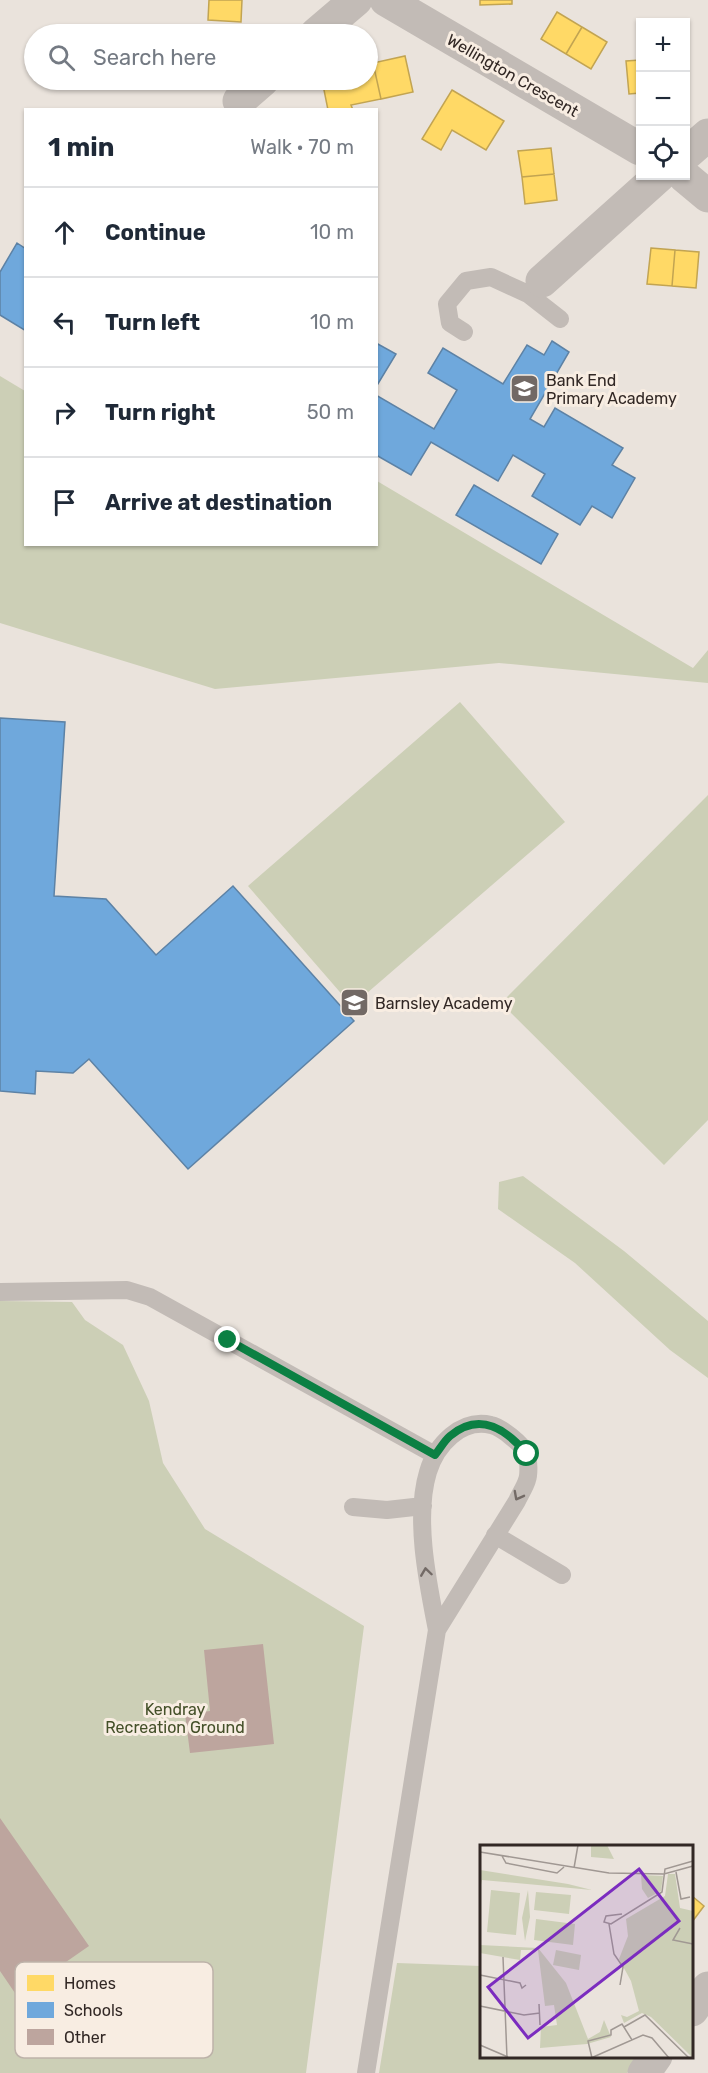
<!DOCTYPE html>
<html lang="en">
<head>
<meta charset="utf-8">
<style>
	body { margin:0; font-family:Rubik,sans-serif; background:#f6f6f7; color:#1f2937 }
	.controls { position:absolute; right:18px; top:18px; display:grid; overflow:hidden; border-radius:0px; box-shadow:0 2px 4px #0004 }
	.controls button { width:54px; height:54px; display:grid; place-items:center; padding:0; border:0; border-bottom:2px solid #e0e1e3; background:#fff; color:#1f2937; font:30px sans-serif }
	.stop { position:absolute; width:18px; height:18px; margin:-14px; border:4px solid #0b8043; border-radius:50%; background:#fff }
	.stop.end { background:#0b8043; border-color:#fff; box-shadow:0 2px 6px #0008 }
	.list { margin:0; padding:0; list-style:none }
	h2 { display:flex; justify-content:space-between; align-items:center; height:78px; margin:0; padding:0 24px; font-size:26px }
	h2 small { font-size:20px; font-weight:400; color:#747a83 }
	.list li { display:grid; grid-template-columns:39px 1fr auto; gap:18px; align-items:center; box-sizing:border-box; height:90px; padding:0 24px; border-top:2px solid #e0e1e3 }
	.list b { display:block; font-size:22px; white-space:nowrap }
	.list em { font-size:20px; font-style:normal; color:#747a83 }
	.icon { flex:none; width:33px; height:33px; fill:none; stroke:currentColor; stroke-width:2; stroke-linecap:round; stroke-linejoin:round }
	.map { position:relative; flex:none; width:708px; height:2073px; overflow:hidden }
	.search { position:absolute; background:#fff; box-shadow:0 2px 4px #0004; left:24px; top:24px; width:354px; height:66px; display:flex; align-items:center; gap:15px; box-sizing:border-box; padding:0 21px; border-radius:33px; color:#747a83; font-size:22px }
	.panel { position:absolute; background:#fff; box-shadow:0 2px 4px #0004; left:24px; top:108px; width:354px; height:438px; border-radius:0px }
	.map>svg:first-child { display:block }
	.green { fill:#cccfb6 }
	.homes { fill:#ffd966; stroke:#c2a452; stroke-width:1.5 }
	.schools { fill:#6fa8dc; stroke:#5d82a5; stroke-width:1.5 }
	.building { fill:#bda59e }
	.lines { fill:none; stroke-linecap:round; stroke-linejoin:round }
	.lane { stroke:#c2bbb6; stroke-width:18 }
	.street { stroke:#c2bbb6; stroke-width:33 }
	.oneway { stroke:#736a66 }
	.route { stroke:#0b8043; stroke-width:8 }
	.labels { text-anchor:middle; stroke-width:6; stroke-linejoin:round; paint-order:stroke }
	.street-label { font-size:16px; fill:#322825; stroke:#f8ede2 }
	.poi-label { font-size:16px; fill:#322825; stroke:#f8ede2; text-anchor:start }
	.park-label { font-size:16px; fill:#445029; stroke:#f8ede2 }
	.inset-road { fill:none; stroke:#a09893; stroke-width:1.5 }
	.view { fill:#7b2cbf; fill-opacity:0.15; stroke:#7b2cbf; stroke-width:3 }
	.inset-edge { fill:none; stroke:#322825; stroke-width:3 }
	.key { fill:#f8ede2; stroke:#bdb2a9; stroke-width:1.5 }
	.key-label { font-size:16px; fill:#322825 }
</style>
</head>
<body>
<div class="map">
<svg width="708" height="2073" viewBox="0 0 708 2073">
	<rect width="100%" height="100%" fill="#eae3dc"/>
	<path class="green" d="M0,376L25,391L26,544H376L377,481L693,668L708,650V683L499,663L215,689L0,623Z
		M460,702L565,822L352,1006L248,886Z
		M708,795V1120L664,1165L501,1003Z
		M523,1176L624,1251L708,1321V1378L670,1350L575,1263L498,1209L499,1182Z
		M0,1301L72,1302L85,1320L123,1345L149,1401L163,1463L205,1529L364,1626L306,2073H0Z
		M397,1963L481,1966L482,2056H635L638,2059L627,2073H379Z"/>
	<path class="homes" d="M209,0H242L241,22L208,20Z
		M480,0H512V4L480,5Z
		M557,12L582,27L566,54L541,39Z
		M582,27L607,42L591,69L566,54Z
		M405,56L413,92L381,99L373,63Z
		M640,60V93L629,94L626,61Z
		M373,63L381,99L351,105L353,110H328L322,80H368V64Z
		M452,90L504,121L486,150L452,130L441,150L422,139Z
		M551,148L554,174L522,177L518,151Z
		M554,174L557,200L525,204L522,177Z
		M651,248L675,250L672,286L647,284Z
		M675,250L699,252L696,288L672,286Z
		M692,1896L704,1906L692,1922Z"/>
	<path class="schools" d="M17,243L26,249V331L0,315V272Z
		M552,341L569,352L530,419L544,427L555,408L623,448L612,465L635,478L612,518L592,506L580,525L532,496L545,474L513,455L498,481L431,442L411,475L376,455V395L434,429L457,390L428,373L443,348L503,384L527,345L544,355Z
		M376,343L396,354L376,387Z
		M474,485L558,534L541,564L456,515Z
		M0,718L65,722L54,896L106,899L156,955L233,886L354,1021L188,1169L89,1059L73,1073L36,1071L35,1094L0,1091Z"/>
	<path class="building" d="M263,1644L274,1744L190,1753L185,1714L210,1711L204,1650Z
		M0,1818L89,1946L17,1996L0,1971Z"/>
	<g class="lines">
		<path class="lane" d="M528,294L560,319
			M464,332L450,323L447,304L466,281L491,277L528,294L542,281
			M0,1292L127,1290L150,1297L435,1455
			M353,1507L387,1510L423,1506
			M495,1535L562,1575
			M366,2073L437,1630C428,1584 414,1518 428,1472C436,1445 461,1418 491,1425C501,1427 522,1444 526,1453C529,1459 529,1475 527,1480C525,1487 520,1494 517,1501L437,1630"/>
		<path class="street" d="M386,0L640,149
			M316,34L356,0
			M239,101L263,80
			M686,154L708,135
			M684,176L708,196
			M542,281L659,176
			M692,2010L708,1988
			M644,2073L656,2056"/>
	</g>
	<defs><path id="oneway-chevron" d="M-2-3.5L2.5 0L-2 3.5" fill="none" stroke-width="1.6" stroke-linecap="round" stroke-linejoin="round" transform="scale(1.5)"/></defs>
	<g class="oneway">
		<use href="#oneway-chevron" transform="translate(518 1496) rotate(118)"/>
		<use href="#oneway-chevron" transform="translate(426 1572) rotate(-98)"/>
	</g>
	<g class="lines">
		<path class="route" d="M228,1340L435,1455C440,1449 444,1441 450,1436C480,1411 506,1429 527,1454"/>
	</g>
	<defs>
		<symbol id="school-square" viewBox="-11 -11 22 22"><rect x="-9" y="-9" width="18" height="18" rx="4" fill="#726965" stroke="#f8ede2"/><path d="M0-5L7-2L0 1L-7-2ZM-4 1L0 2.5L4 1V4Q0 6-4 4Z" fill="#fff"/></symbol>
	</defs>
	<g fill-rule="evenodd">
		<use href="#school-square" x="508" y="372" width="33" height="33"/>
		<use href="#school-square" x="338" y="986" width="33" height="33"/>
	</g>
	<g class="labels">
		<g class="street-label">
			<text transform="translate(513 75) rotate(30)" y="6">Wellington Crescent</text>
		</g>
		<g class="poi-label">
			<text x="546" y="386">Bank End<tspan x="546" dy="18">Primary Academy</tspan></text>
			<text x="375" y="1009">Barnsley Academy</text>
		</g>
		<g class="park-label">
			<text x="175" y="1715">Kendray<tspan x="175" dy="18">Recreation Ground</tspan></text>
		</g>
	</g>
	<g transform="translate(480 1845)">
		<rect width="213" height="213" fill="#eae3dc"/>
		<path d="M111,0H127L134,14L111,12ZM0,25L88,39L112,45L2,35L0,44ZM188,29H195L200,63L213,66V213L171,172L162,168L144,178L141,170L147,172L159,166L151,136L139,114L148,91L146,74L185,51ZM161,30L183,31L181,46L168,53L162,44ZM11,45L40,48L36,90L7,87ZM48,45L50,72L45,96L42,73ZM56,47L91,50L89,69L54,65ZM56,74L95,79L93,100L54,95ZM0,100L58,103L86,138L108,194L120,187L124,175L131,192L107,199L60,203L61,182L77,180L74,160L65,161L58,105H41L40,115L0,108ZM76,105L101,110L99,125L73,120Z" fill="#cccfb6"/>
		<path class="inset-road" d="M0,7L129,28L184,29L213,21M22,11L26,18L77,28L84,22M94,23L98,0M196,27L201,54L210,52M142,69L126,71L124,77L131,79L182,47L185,24L213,16M129,79L134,109L143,122L140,140M200,83L193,95L213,99M23,112L27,213M0,130L40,138L42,143L46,140M59,159L60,180M0,161L44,170L60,168M144,182L165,170L209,213M0,200L28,212M111,213L163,190L172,193L189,213M112,213L108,196L131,190V185L142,179L152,195"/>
		<path class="view" d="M159,24L199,76L48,193L8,142Z"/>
		<rect width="213" height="213" class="inset-edge"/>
	</g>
	<rect x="15" y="1962" width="198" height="96" rx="9" class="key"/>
	<rect x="27" y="1975" width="27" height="16" fill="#ffd966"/>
	<rect x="27" y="2002" width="27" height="16" fill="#6fa8dc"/>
	<rect x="27" y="2029" width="27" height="16" fill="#bda59e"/>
	<g class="key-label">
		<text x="64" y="1989">Homes</text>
		<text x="64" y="2016">Schools</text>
		<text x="64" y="2043">Other</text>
	</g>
</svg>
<div class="controls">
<button>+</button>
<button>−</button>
<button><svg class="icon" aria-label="locate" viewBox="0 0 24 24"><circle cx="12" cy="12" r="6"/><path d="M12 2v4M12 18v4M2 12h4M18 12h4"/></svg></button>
</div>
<div class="stop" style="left:527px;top:1454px"></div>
<div class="stop end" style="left:228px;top:1340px"></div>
<div class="search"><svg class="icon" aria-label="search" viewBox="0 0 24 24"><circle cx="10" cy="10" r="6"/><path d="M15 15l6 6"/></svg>Search here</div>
<section class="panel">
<h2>1 min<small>Walk · 70 m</small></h2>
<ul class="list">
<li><svg class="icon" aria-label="ahead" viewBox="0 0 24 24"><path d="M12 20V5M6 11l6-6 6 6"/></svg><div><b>Continue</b></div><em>10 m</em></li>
<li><svg class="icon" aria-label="left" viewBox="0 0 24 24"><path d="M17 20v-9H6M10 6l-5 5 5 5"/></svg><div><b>Turn left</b></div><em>10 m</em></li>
<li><svg class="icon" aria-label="right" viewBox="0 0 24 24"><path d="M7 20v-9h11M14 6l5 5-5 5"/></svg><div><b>Turn right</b></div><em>50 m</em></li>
<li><svg class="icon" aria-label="arrive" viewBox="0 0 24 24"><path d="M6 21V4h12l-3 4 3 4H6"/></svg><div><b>Arrive at destination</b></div></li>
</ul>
</section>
</div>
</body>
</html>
